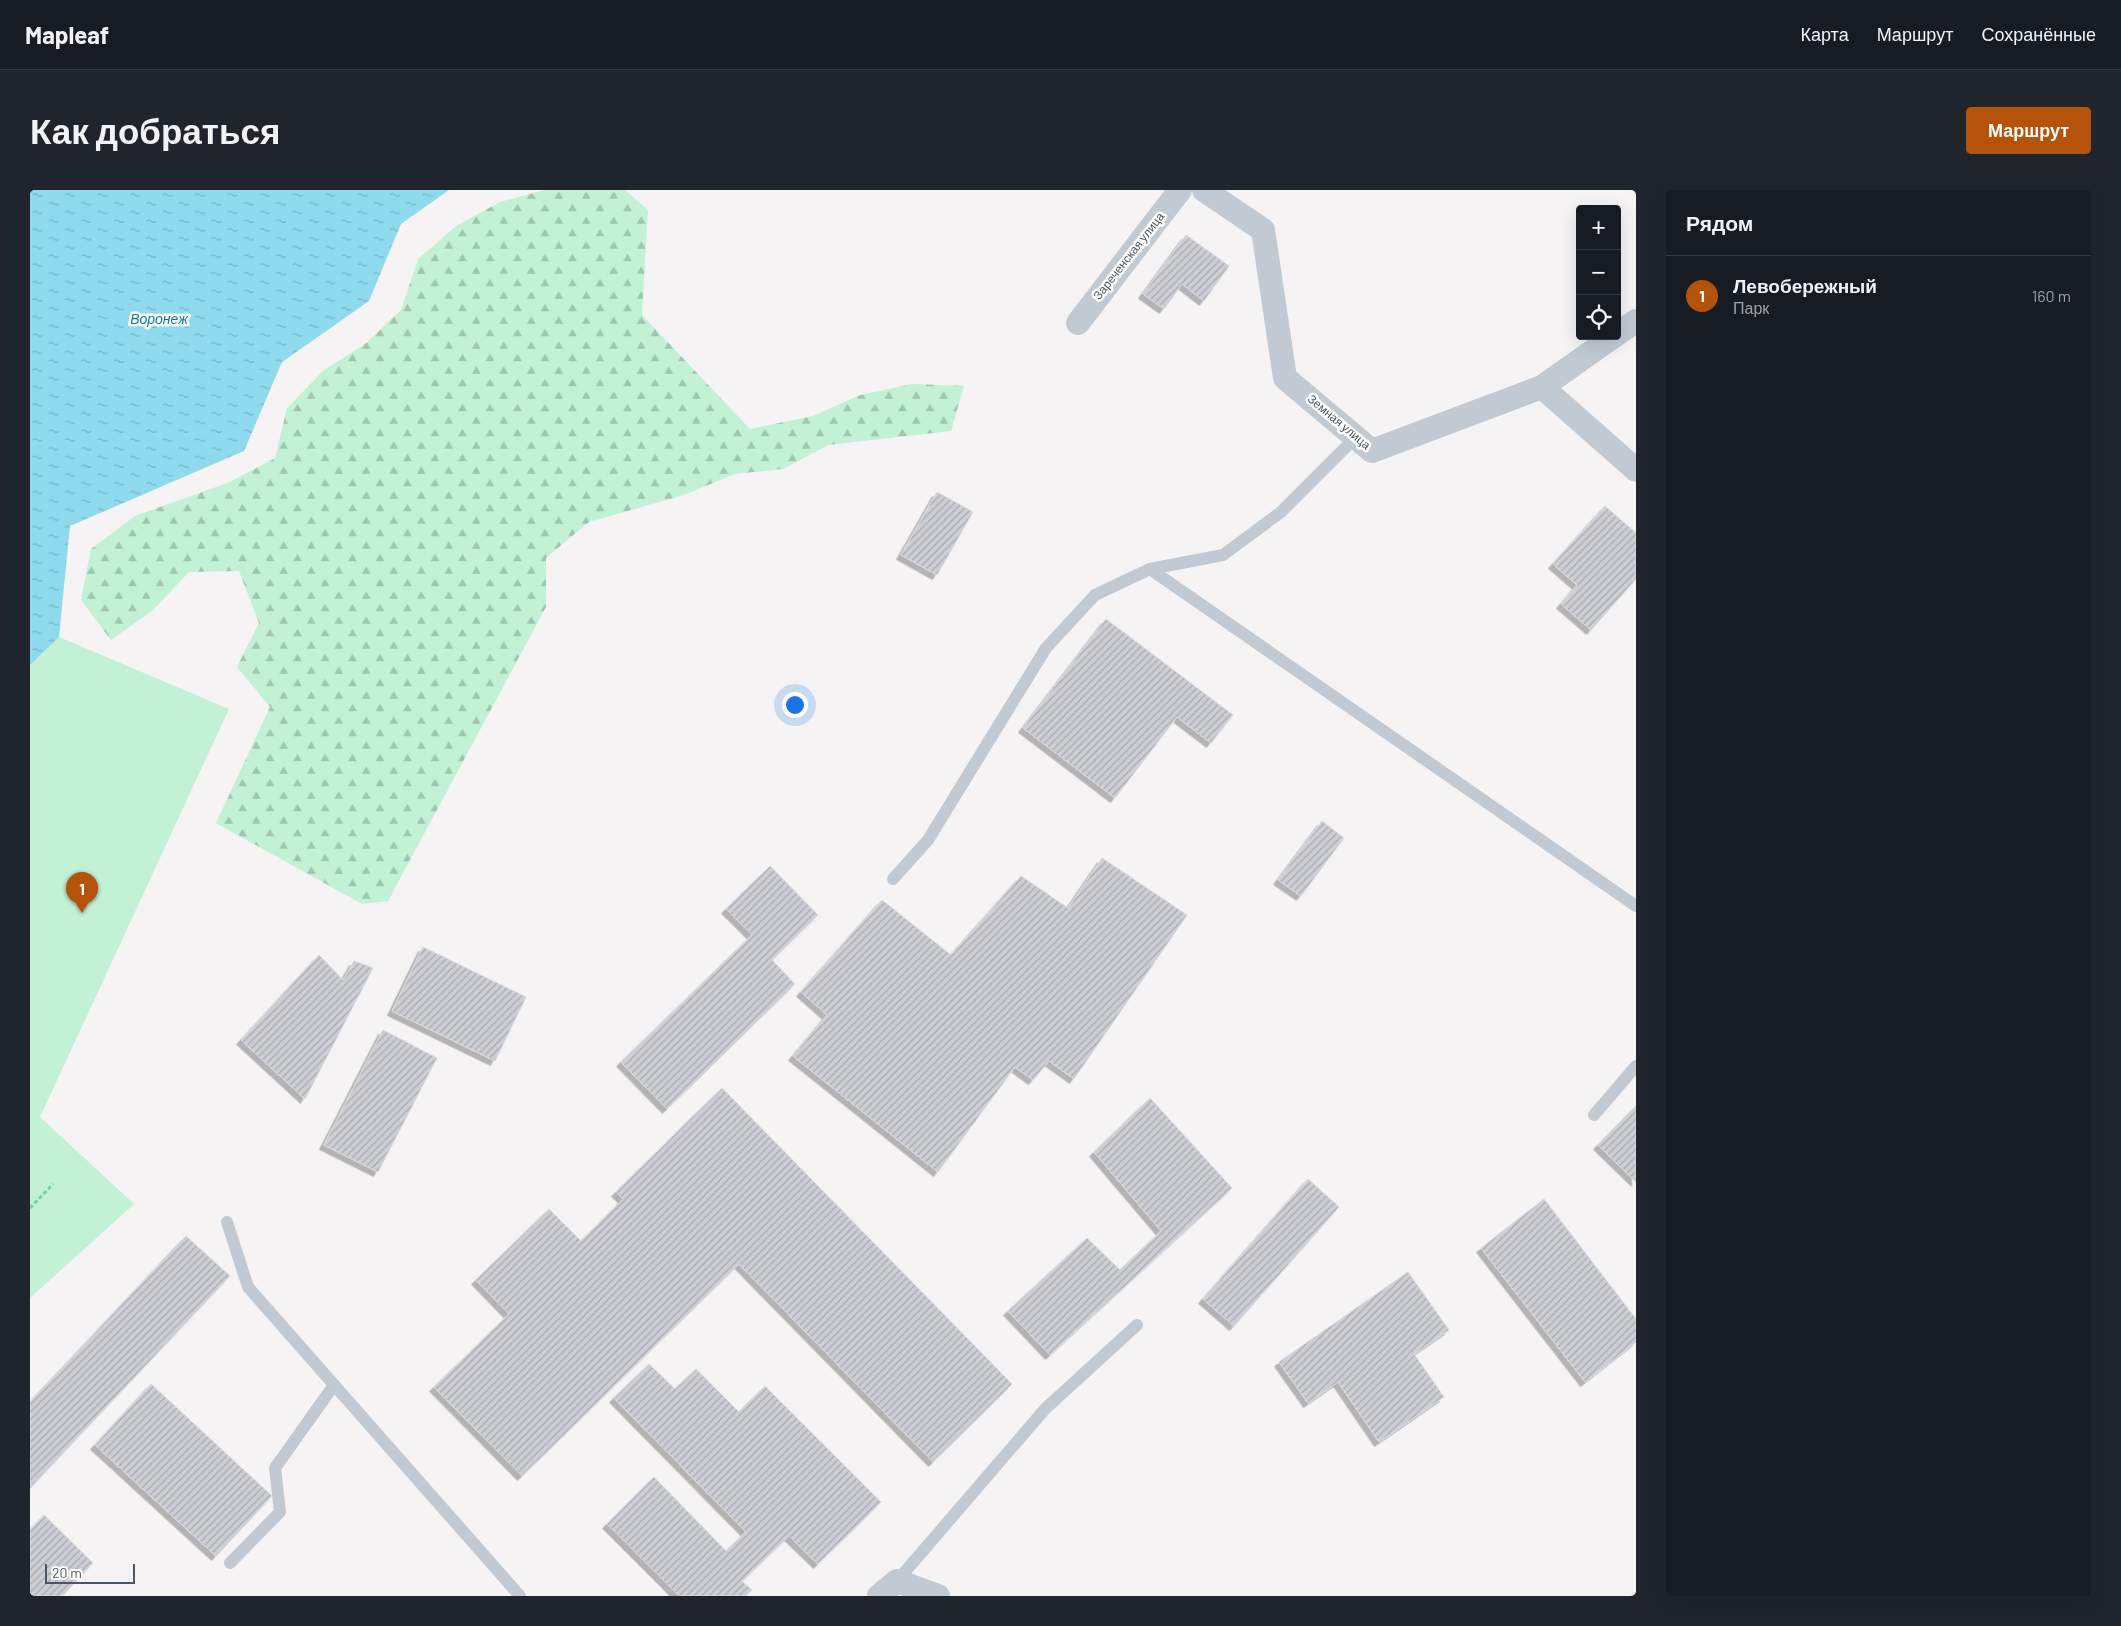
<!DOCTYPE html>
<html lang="ru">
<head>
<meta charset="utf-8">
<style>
	body { margin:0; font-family:Barlow,sans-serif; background:#20242c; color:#f1f3f6 }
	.controls { position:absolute; right:15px; top:15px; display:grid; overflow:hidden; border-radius:5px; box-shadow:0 5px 20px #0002 }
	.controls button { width:45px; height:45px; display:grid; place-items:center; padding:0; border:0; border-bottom:1px solid #363941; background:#171b24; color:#f1f3f6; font:25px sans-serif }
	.scale { position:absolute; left:15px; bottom:12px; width:90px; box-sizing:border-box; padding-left:5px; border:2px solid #4a5661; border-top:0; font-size:14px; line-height:18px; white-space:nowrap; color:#4a5661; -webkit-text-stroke:4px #fff; paint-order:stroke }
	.you { position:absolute; left:764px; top:514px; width:18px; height:18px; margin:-12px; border:4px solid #fff; border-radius:50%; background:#1a73e8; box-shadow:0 0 0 8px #1a73e833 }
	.badge { display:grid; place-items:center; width:32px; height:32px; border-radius:50%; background:#b45309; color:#fff; font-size:16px; font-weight:700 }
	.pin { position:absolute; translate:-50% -41px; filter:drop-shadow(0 1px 2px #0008) }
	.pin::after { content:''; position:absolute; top:26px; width:18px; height:15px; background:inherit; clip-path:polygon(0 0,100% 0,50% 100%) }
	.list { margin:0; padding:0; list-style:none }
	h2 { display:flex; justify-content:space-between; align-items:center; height:65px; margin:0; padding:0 20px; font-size:21px }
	h2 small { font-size:16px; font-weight:400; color:#9ea1a6 }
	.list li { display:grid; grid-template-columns:32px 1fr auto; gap:15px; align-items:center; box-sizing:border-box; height:80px; padding:0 20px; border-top:1px solid #363941 }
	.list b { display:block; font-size:19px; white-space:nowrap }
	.list p { margin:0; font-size:16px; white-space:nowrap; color:#9ea1a6 }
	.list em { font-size:16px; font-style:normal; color:#9ea1a6 }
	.icon { flex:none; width:28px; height:28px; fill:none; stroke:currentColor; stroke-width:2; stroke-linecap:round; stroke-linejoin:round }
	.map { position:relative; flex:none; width:1606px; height:1406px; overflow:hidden; border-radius:5px }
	header { display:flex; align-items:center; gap:30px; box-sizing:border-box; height:70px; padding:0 25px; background:#171b24; border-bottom:1px solid #363941 }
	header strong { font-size:24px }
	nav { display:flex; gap:28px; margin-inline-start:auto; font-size:18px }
	.intro { display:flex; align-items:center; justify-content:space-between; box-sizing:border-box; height:120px; padding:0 30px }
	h1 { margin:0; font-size:35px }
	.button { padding:12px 22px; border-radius:5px; background:#b45309; color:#fff; font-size:18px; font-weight:700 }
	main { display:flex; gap:30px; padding:0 30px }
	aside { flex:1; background:#171b24; border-radius:5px; box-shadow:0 5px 20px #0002 }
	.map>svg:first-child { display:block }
	.green { fill:#c3f1d5 }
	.forest { fill:url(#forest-firs) }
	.water { fill:url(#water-ripples) }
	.building { fill:url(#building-hatch); stroke:#d7d9de; filter:url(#shadow) }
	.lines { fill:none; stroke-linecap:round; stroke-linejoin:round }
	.path { stroke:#7ad0a6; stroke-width:3; stroke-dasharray:4 2.5; stroke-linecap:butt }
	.lane { stroke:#c1cad2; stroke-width:12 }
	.street { stroke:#c1cad2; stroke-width:24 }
	.labels { text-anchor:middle; stroke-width:5; stroke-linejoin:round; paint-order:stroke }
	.street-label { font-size:12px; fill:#4a5661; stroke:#fff }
	.water-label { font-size:14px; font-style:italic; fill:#0c7c9b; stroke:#fff }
</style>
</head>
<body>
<header>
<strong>Mapleaf</strong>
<nav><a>Карта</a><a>Маршрут</a><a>Сохранённые</a></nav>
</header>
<div class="intro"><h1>Как добраться</h1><a class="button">Маршрут</a></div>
<main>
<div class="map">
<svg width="1606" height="1406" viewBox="0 0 1606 1406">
	<defs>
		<pattern id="forest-firs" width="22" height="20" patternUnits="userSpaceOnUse" patternTransform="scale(1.25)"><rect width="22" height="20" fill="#c3f1d5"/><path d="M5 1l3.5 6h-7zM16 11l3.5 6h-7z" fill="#a0c6b0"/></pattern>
		<pattern id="water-ripples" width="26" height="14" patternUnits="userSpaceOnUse" patternTransform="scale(1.25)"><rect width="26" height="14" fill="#90daee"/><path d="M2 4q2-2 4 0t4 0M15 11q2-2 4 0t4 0" fill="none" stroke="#78b4c4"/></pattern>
		<pattern id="building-hatch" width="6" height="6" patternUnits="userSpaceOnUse" patternTransform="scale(1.25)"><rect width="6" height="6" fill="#cdcfd5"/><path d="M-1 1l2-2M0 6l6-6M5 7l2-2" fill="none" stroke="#a8abb0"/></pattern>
		<filter id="shadow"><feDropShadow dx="-4.5" dy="4.5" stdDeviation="0" flood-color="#0004"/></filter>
	</defs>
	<rect width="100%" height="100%" fill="#f5f3f3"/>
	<path class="green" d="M29,447L199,519L10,927L104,1014L0,1108V475Z"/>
	<path class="forest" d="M515,0H595L618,20L612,125L720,239L783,226L830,205L883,194L934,196L921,241L798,255L753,279L705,284L654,305L559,332L516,368V417L358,711L332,714L186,633L240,517L207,477L229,433L209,381L159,382L123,420L81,450L51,410L61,359L105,326L200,292L245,268L257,218L293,181L335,154L371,120L388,69L426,36L470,12Z"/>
	<path class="water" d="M0,0H419L371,34L339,111L252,172L214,261L40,336L29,447L0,475Z"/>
	<path class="building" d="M1156,45L1199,76L1174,111L1152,94L1134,119L1113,104Z
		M907,302L943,322L907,385L871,365Z
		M1575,316L1606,343V389L1561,440L1531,414L1547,395L1523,374Z
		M1076,429L1203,525L1181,553L1147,527L1085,608L993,538Z
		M1292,631L1314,648L1271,706L1248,690Z
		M1072,668L1157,725L1044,889L1019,871L1003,890L985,877L908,982L763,866L797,825L771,802L852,710L921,765L991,686L1038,718Z
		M740,676L788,725L742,770L765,794L637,919L591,872L722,745L696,719Z
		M393,757L496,807L465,871L362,821Z
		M289,765L313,790L324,771L343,778L275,909L211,850Z
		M353,840L407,868L348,982L294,955Z
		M692,898L982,1194L903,1272L709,1074L492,1286L404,1197L479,1124L446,1090L519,1019L551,1051L593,1009L586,1002Z
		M1120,908L1202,998L1020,1165L978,1121L1057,1048L1090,1080L1131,1041L1064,962Z
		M1606,916V992L1568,955Z
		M1278,989L1309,1017L1204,1136L1173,1109Z
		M1514,1009L1606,1129V1152L1555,1192L1451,1058Z
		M156,1046L200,1086L2,1296L0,1295V1212Z
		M1378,1082L1419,1140L1384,1164L1414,1207L1349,1252L1308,1192L1278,1213L1249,1172Z
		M619,1174L645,1199L666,1179L709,1222L735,1196L851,1312L788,1374L759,1346L712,1391L722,1400L715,1406H649L577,1334L624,1287L696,1361L716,1342L584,1208Z
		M121,1194L242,1306L186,1366L65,1255Z
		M14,1325L63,1373L32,1406H0V1340Z"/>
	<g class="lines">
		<path class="path" d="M0,1018L23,994"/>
		<path class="lane" d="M1326,247L1251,322L1193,365L1120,379L1606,716
			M863,689L898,650L1016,458L1065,405L1120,379
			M1564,925L1606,876
			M197,1032L218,1097L490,1406
			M200,1373L250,1322L245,1278L304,1195
			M867,1391L1015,1219L1107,1135"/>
		<path class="street" d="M1174,0L1233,40L1255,188L1342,261L1512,197L1606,280
			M1048,133L1150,0
			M1587,144L1606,131
			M1512,197L1584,146
			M849,1406L867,1391L908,1406"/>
	</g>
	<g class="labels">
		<g class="street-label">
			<text transform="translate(1099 66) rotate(-52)" y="4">Зареченская улица</text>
			<text transform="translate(1309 232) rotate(40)" y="4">Земная улица</text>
		</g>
		<g class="water-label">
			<text x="129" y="134">Воронеж</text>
		</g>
	</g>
</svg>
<div class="controls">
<button>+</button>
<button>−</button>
<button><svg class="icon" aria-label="locate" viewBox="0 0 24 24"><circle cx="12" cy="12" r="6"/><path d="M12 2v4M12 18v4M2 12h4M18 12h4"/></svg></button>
</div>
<div class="scale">20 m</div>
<div class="you"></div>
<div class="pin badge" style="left:52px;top:723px">1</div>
</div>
<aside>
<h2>Рядом<small></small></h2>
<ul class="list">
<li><span class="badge">1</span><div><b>Левобережный</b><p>Парк</p></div><em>160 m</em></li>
</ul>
</aside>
</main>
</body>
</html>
